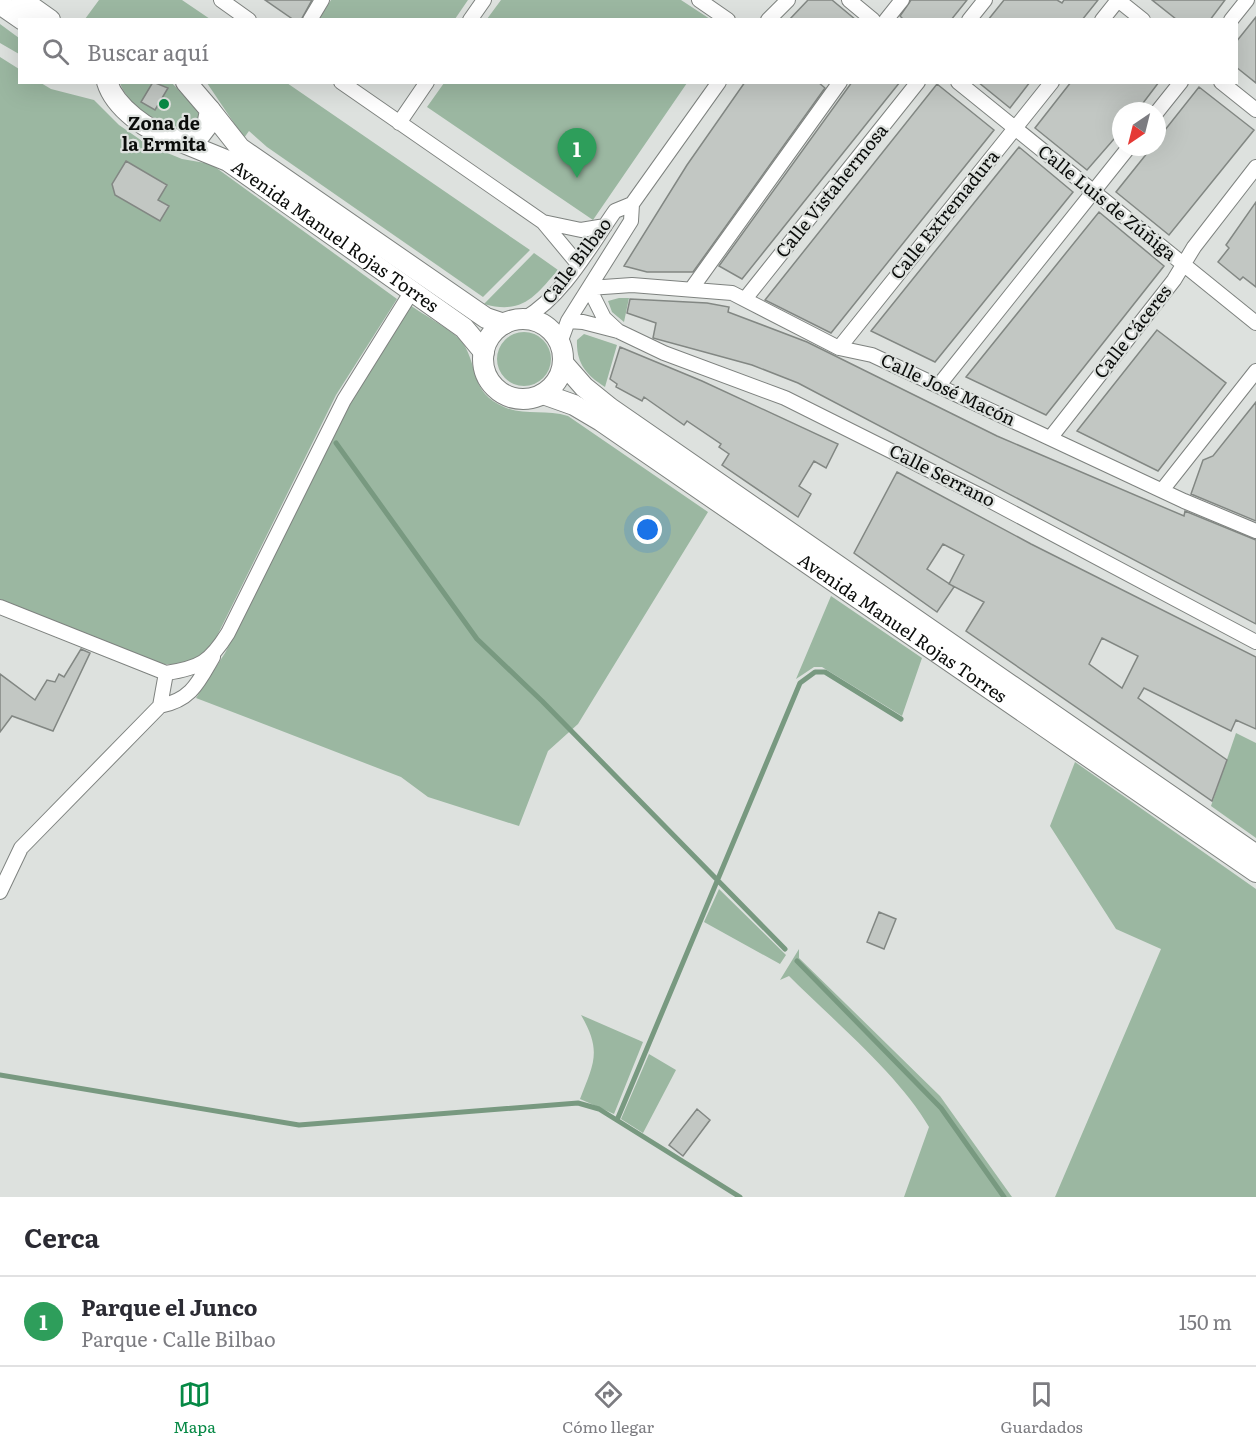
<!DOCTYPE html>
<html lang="es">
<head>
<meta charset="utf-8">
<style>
	body { margin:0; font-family:Literata,serif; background:#f2f2f3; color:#2b2b33 }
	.compass { position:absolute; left:1112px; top:102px; width:54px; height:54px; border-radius:50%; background:#fff; box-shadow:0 6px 24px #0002; rotate:215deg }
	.you { position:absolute; left:648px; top:530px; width:21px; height:21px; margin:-15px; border:4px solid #fff; border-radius:50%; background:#1a73e8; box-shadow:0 0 0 9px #1a73e833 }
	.badge { display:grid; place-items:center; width:39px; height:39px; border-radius:50%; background:#068945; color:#fff; font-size:20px; font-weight:700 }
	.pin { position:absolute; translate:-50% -50px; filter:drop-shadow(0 2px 3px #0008) }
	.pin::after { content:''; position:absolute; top:32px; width:21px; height:18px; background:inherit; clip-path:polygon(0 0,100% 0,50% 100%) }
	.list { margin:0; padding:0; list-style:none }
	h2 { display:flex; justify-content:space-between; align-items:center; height:78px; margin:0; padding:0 24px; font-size:26px }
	h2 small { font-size:20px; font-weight:400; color:#7c7c81 }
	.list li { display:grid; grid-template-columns:39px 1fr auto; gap:18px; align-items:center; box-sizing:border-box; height:90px; padding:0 24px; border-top:2px solid #e1e1e2 }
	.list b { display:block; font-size:22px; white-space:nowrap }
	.list p { margin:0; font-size:20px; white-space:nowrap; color:#7c7c81 }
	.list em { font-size:20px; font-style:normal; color:#7c7c81 }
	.icon { flex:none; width:33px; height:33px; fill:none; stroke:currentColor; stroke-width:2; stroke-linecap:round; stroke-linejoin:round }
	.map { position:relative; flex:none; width:1256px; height:1197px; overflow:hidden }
	.search { position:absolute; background:#fff; box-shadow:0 6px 24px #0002; left:18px; right:18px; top:18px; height:66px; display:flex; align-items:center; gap:15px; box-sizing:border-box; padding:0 21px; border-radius:0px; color:#7c7c81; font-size:22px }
	.sheet { height:168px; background:#fff }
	nav { display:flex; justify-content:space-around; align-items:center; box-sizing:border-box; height:84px; border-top:2px solid #e1e1e2; background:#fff; font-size:16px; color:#7c7c81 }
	nav a { display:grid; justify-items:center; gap:3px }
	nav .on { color:#068945 }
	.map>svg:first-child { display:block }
	.green { fill:#9bb7a1 }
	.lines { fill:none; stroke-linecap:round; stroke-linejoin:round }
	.stream { stroke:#789980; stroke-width:5 }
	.building { fill:#c2c7c3; stroke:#828783; stroke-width:1.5; fill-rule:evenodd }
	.minor-casing { stroke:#7e827f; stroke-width:16 }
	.secondary-casing { stroke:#7e827f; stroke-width:22 }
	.minor { stroke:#fff; stroke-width:14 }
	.secondary { stroke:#fff; stroke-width:20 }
	.poi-dot { fill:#068945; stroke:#dde1de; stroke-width:2 }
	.labels { text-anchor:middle; stroke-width:4.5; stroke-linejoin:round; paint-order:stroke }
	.poi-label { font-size:18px; font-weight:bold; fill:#0a0c0a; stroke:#dde1de }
	.street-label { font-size:18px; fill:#0a0c0a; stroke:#dde1de }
</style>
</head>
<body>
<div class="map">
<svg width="1256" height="1197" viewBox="0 0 1256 1197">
	<rect width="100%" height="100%" fill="#dde1de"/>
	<path class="green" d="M99,0H182L210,19H85Z
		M331,0H468L455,19H319Z
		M501,0H681L710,19H487Z
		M0,24L19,38V54L0,43Z
		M0,57L19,69L20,82L41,83L51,89L94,100L119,125L148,145L182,159L211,164L397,299L336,395L214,642C196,663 179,668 152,662L0,599Z
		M120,83H172L198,111V125C172,143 128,107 120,83Z
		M207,83H287L530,250L483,297L267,147L249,131L244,138Z
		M444,83V82L687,83L593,220L427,107Z
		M534,253L558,270C535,296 523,315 484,304Z
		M619,298H629L624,322L612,312L608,301Z
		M410,305C422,314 456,332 463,343C479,369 470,392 504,407C524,416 546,409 568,416L708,512L578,724L548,751L519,826L428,797L401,777L196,698L225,653L350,403Z
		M497 359a27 27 0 1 1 54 0a27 27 0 1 1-54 0Z
		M584,334L617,345L605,387C586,375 576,363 577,340Z
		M831,596L922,658L902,716L822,667H814L796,679Z
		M1236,733L1256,743V838L1211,806Z
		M1075,762L1256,889V1197H1055L1161,949L1116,929L1050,826Z
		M719,889L786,955L780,964L704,922Z
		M799,949V958L940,1096L1012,1197H904L929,1127C900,1076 832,1019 789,976L780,980Z
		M581,1015L643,1042L614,1114L580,1099C594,1063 602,1051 581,1015Z
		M649,1054L676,1070L643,1133L621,1119Z"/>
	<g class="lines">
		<path class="stream" d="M336,443L477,639L542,701L785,949
			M797,961L941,1108L1004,1197
			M0,1075L299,1125L578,1103L599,1109L740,1197
			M617,1120L800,683L815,672H825L901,719"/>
	</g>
	<path class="building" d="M265,0H312L301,20H294Z
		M808,0H832L856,20H789Z
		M911,0H967L951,20H904L900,16Z
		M1004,0H1057L1062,3L1064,0H1098L1082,20H988Z
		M1152,0H1225L1210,20L1176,19Z
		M1256,17V83L1236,67V42Z
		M153,82L168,88L155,110L141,102Z
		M745,82H818L825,88L693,272H647L624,266L687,165Z
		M852,82H900L742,279L719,266Z
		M978,82H1030L1010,108Z
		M1071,82H1159L1137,111H1121V131L1087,170L1035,128Z
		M937,84L994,130L831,333L765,300Z
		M1199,87L1254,130L1169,235L1116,192L1152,147H1157V140Z
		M1019,147L1073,192L935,362L871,331Z
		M126,161L167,185L158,200L169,206L160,221L115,195L112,184Z
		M1256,202V287L1243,277L1240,280L1218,262L1229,248L1226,245Z
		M1099,212L1164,266L1046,415L966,377Z
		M630,299L707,303L729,307L728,312L807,342L997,436L1184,516L1185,511L1256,540V624L798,383L752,365L653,338L656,323L627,313Z
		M1157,330L1226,383L1158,471L1077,431Z
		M620,347L702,381L838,444L826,468L814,461L799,486L811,494L798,517L722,465L729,454L719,447L721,444L687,421L684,425L644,397L642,401L616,387L617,384L610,379Z
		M1256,402V521L1191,494L1203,460L1213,456Z
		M897,472L1031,544L1256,657V729L1236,720L1231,731L1144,688L1138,698L1227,760L1212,801L966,631L984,602L949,584L964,555L943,544L927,569L954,587L937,612L854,553ZM1102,638L1138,656L1122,688L1089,664Z
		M81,649L90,653L53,731L12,716L0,732V674L35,700L47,680L55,682L59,674L64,677Z
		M879,912L896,919L884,949L867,942Z
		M697,1109L710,1120L683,1156L669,1145Z"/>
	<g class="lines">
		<defs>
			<path id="minor" d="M221,0L249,20
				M699,0L728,20
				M849,0L873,20
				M1118,0L1143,20
				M310,20L322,0
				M470,20L484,0
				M768,20L788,0
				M886,20L902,0
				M969,20L985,0
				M1102,20L1118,0
				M1231,20L1247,0
				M341,82L543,222L578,264
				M958,82L1256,323
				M1221,82L1256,110
				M1157,112L1181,82
				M399,123L427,82
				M543,222L581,230L605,226
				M692,288L840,82
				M745,299L918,82
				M524,319C564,295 589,248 615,211L632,204
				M568,321L583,322L618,331L664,353L785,398L987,499L1256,642
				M618,331L604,318L589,288L632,285L732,293L839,348L872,355L1184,501L1256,531
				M560,343L568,321L631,221L632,204L719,82
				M839,348L1052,82
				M939,385L1129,147
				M1051,437L1174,280L1194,247L1256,167
				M1163,489L1256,371
				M0,607L166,673C200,668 210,662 228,633L344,400L412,291
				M160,706C191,700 198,683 213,657
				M0,892L21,848L160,706L166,673"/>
			<g id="secondary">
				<path d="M22,0L50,20"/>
				<path d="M0,4L23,20"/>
				<path d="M107,82C115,108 149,132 174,139C180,141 190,139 197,139L207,126L210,110L186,82"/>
				<path d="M210,110L240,148L486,318L504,324"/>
				<path id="s1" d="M174,139L228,161L464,328L484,352"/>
				<circle cx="523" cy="359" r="40"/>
				<path d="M563,363L584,387L610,408L1256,855"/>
				<path id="s2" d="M543,394L574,405L601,421L1256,872"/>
			</g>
		</defs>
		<use href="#minor" class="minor-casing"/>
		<use href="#secondary" class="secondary-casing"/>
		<use href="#minor" class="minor"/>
		<use href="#secondary" class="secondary"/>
	</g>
	<circle class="poi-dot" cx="164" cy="104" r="6"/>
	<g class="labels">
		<g class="poi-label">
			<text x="164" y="130">Zona de<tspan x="164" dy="21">la Ermita</tspan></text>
		</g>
		<g class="street-label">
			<text transform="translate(832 191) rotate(-51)" y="6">Calle Vistahermosa</text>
			<text transform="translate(1107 203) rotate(39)" y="6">Calle Luis de Zúñiga</text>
			<text transform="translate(945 215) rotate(-51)" y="6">Calle Extremadura</text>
			<text dy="6" stroke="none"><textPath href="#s1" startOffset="189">Avenida Manuel Rojas Torres</textPath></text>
			<text transform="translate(577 261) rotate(-53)" y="6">Calle Bilbao</text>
			<text transform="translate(1133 332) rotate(-52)" y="6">Calle Cáceres</text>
			<text transform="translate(948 390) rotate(25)" y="6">Calle José Macón</text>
			<text transform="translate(942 476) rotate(27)" y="6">Calle Serrano</text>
			<text dy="6" stroke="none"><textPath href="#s2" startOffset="430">Avenida Manuel Rojas Torres</textPath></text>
		</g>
	</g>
</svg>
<svg class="compass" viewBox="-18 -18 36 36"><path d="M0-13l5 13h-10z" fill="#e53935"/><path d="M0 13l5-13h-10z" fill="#7c7c81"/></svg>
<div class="you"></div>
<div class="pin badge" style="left:577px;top:178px;background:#2e9e5b">1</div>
<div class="search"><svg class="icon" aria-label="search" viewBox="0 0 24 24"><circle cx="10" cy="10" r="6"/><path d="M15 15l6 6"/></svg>Buscar aquí</div>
</div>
<section class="sheet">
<h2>Cerca<small></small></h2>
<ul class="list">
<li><span class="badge" style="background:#2e9e5b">1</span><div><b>Parque el Junco</b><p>Parque · Calle Bilbao</p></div><em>150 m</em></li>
</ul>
</section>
<nav>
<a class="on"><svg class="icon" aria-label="map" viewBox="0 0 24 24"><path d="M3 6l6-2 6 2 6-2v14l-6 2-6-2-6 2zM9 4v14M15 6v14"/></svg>Mapa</a>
<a><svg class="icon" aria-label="directions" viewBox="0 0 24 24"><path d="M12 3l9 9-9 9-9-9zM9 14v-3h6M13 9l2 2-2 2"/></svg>Cómo llegar</a>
<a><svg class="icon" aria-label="saved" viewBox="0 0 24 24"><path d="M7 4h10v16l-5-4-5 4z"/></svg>Guardados</a>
</nav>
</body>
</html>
